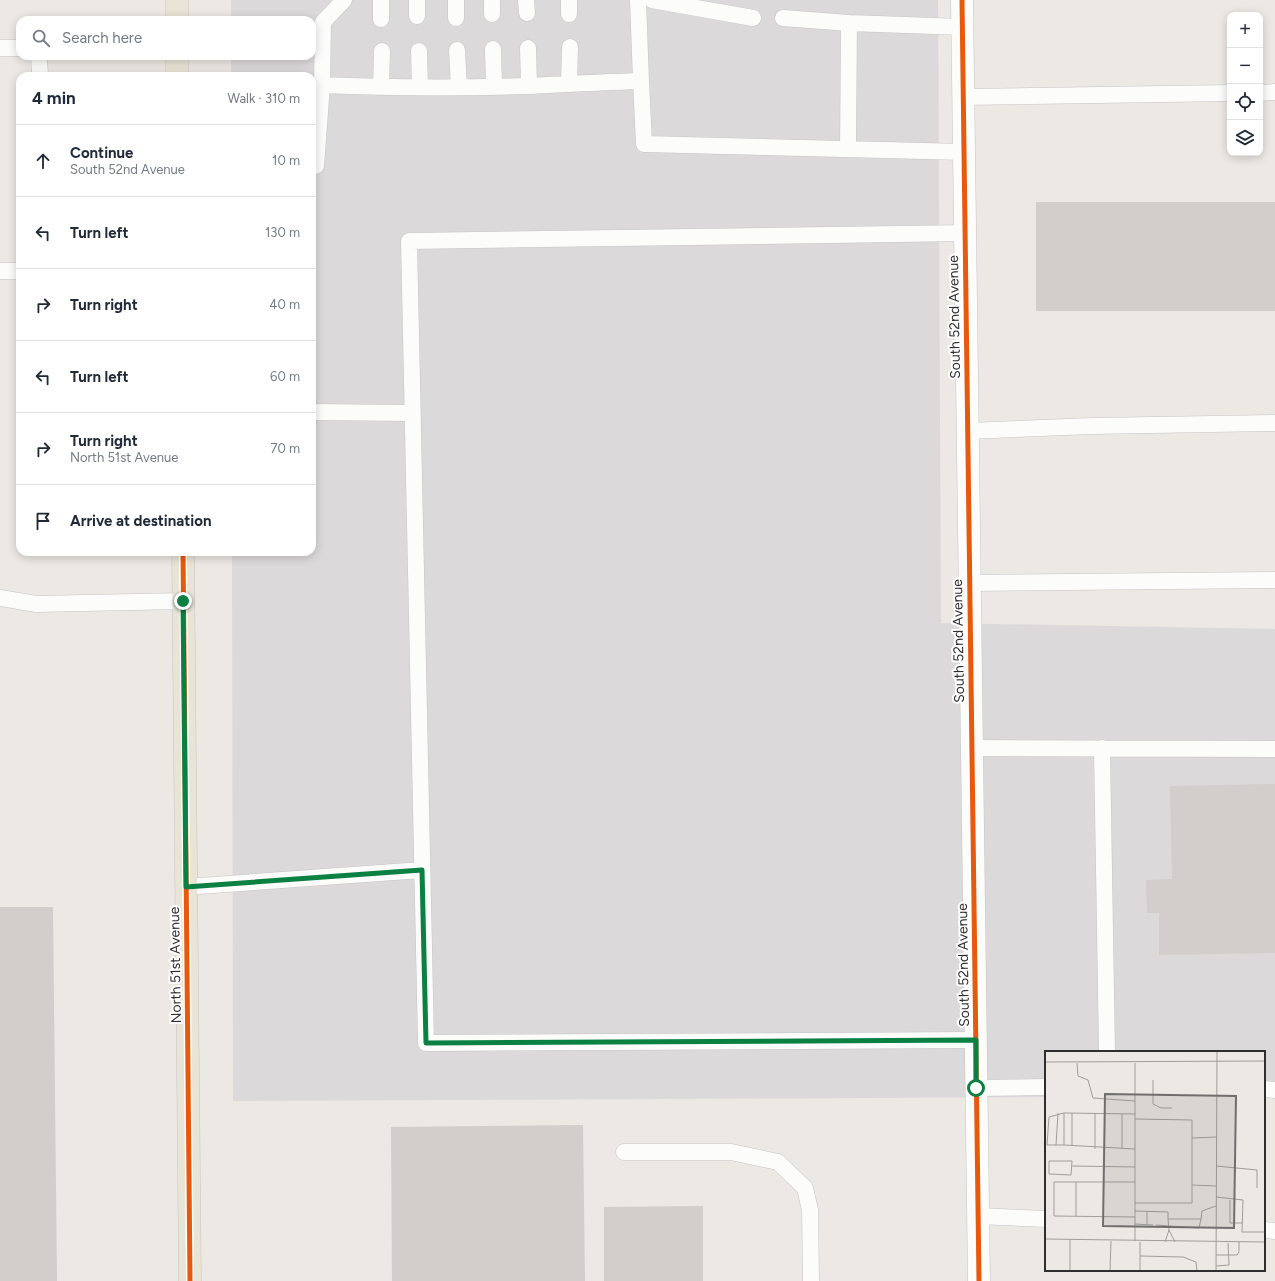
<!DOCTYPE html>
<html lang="en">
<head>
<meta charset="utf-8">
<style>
	body { margin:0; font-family:Figtree,sans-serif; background:#f2f2f3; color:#1f2937 }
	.controls { position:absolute; right:12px; top:12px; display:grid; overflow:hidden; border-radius:8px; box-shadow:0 2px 10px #0003 }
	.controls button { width:36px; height:36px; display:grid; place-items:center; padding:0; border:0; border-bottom:1px solid #e0e1e3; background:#fff; color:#1f2937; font:20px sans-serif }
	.stop { position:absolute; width:12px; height:12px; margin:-9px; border:3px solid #0b8043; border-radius:50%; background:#fff }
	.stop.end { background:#0b8043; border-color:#fff; box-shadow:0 1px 4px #0008 }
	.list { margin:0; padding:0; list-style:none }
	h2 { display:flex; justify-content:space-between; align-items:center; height:52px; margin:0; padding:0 16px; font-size:17px }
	h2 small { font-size:13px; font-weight:400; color:#747a83 }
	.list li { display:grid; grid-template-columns:26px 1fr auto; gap:12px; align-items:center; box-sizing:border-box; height:72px; padding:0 16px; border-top:1px solid #e0e1e3 }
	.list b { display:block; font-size:15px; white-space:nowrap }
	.list p { margin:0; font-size:13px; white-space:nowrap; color:#747a83 }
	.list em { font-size:13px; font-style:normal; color:#747a83 }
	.icon { flex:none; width:22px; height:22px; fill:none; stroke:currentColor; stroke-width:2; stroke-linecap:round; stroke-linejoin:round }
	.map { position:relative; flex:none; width:1275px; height:1281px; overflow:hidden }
	.search { position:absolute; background:#fff; box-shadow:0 2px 10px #0003; left:16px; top:16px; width:300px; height:44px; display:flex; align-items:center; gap:10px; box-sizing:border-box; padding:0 14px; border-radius:12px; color:#747a83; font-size:15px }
	.panel { position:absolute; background:#fff; box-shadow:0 2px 10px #0003; left:16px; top:72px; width:300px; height:484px; border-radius:12px }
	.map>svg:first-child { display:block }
	.industrial { fill:#dcd9db }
	.building { fill:#d1cecb }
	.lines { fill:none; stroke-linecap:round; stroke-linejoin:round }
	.service-casing { stroke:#c5c4c5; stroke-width:17 }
	.minor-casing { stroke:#c5c4c5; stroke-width:23 }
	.primary-casing { stroke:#c6c5c4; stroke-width:23 }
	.service { stroke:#fcfcfb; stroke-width:16 }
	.minor { stroke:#fcfcfb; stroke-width:22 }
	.primary { stroke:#e8e4d6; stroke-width:22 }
	.cycleway-casing { stroke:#fff; stroke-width:8 }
	.cycleway { stroke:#e8590c; stroke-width:5 }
	.route { stroke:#0b8043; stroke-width:5 }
	.labels { text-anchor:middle; stroke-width:4; stroke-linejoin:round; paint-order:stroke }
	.street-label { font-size:14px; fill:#2e2e2e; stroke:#fff }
	.inset-road { fill:none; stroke:#a09e9b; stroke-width:1 }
	.view { fill:#706f6e; fill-opacity:0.15; stroke:#706f6e; stroke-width:2 }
	.inset-edge { fill:none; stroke:#2e2e2e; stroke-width:2 }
</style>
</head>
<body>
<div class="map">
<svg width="1275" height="1281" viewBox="0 0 1275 1281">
	<rect width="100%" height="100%" fill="#ece8e4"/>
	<path class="industrial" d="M231,0H938L941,623L1275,629V1096H1264V1052H1046V1097L233,1101L232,552H312V76H231V56H312V20H231Z"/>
	<path class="building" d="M1036,202H1275V311H1036Z
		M1275,784V953L1159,955V913H1147L1146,880L1172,879L1170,786Z
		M0,907H53L57,1281H0Z
		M583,1125L585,1281H392L391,1127Z
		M703,1206V1281H604V1207Z"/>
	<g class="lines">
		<defs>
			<path id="service" d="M417,0V16
				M456,0V18
				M492,0V14
				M526,0L527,13
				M569,0V14
				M652,0L753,18
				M783,18L849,23L962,27
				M381,19V0
				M0,48H20
				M528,48L529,86
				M493,49L494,86
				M457,50L459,87
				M419,51L420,87
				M39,56L40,76
				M641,81L644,144L964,152
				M569,83L570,47
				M322,85L323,22L344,0
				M381,87L382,51
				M1260,93L1275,92
				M963,97L1230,93
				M848,149L849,23
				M312,166H316L322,85C391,88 460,88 529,86C567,84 604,82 641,81L638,0
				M965,233L409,241L426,1043L976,1040
				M0,271H20
				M312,412L413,413
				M968,431L1092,426L1275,423
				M969,583L1275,580
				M0,598L36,604L183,601
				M972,748L1275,749
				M1102,748L1107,1052
				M186,887L422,870
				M976,1088L1046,1087
				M1264,1089L1275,1090
				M624,1152H731L778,1162L805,1188L810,1210L811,1281
				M978,1216L1046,1219
				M1264,1230L1275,1231"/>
			<path id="minor" d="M962,0L979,1281"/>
			<path id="primary" d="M177,0V20
				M177,56V76
				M183,552L190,1281"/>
		</defs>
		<use href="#service" class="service-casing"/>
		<use href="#minor" class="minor-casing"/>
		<use href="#primary" class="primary-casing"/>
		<use href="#service" class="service"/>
		<use href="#minor" class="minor"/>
		<use href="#primary" class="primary"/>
		<defs>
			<path id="cycleway" d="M962,0L979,1281
				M183,552L190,1281"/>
		</defs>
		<use href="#cycleway" class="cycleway-casing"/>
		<use href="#cycleway" class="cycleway"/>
	</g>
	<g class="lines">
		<path class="route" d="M183,601L186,887L422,870L426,1043L976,1040V1088"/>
	</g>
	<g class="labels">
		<g class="street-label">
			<text transform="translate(954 317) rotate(-91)" y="5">South 52nd Avenue</text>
			<text transform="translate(958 641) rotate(-91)" y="5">South 52nd Avenue</text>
			<text transform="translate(175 965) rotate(-91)" y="5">North 51st Avenue</text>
			<text transform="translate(963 965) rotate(-91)" y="5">South 52nd Avenue</text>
		</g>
	</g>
	<g transform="translate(1045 1051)">
		<rect width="220" height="220" fill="#ece8e4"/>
		<path class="inset-road" d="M0,11L220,10M32,12L33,25L43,29L48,47L90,50M108,29V53L116,57H127M50,62V98M147,87L172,86M11,94L13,62M19,94H2L4,66L19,62M27,94V62M77,98V63M90,98L19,94V62L90,63M4,110H27L26,124L4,123ZM27,115L90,116M171,115L212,119V137M147,134L171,135M171,146L198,149L197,181H220M185,149V172H198M90,152H147V69L90,68M90,160L123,161V168M31,165V131M90,166L9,165V131H90M90,173L108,174M102,173V160M111,174L154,177L156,168M124,179L130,191M0,188L220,191M25,189V220M90,190V12M95,191V220M120,191L124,179L123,168H156L157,160L171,155M171,204H192L194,201V191M95,205L138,206L151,211L152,220M171,215L184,214L183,192M65,220L66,190M171,220L172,0"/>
		<path class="view" d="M60,43L191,45L189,177L58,175Z"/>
		<rect width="220" height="220" class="inset-edge"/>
	</g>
</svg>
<div class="controls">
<button>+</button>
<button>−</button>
<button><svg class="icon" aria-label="locate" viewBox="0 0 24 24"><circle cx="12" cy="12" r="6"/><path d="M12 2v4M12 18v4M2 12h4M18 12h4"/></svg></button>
<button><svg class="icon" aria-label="layers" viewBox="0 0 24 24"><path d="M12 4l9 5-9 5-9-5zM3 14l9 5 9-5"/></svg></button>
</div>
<div class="stop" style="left:976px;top:1088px"></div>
<div class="stop end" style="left:183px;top:601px"></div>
<div class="search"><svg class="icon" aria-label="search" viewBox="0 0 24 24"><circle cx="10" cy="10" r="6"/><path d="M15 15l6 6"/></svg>Search here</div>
<section class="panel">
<h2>4 min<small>Walk · 310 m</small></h2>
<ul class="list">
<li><svg class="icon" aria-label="ahead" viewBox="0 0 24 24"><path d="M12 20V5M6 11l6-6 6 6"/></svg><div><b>Continue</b><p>South 52nd Avenue</p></div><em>10 m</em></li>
<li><svg class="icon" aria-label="left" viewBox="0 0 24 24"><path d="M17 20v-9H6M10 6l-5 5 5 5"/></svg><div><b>Turn left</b></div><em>130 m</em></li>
<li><svg class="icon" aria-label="right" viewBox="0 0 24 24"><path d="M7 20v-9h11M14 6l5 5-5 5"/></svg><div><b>Turn right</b></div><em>40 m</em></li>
<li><svg class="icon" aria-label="left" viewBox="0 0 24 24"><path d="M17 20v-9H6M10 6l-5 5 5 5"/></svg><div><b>Turn left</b></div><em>60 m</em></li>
<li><svg class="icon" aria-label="right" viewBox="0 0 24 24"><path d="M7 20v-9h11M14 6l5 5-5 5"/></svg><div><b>Turn right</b><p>North 51st Avenue</p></div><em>70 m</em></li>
<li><svg class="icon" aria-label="arrive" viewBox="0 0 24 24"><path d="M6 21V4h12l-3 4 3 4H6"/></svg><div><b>Arrive at destination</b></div></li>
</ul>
</section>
</div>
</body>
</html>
